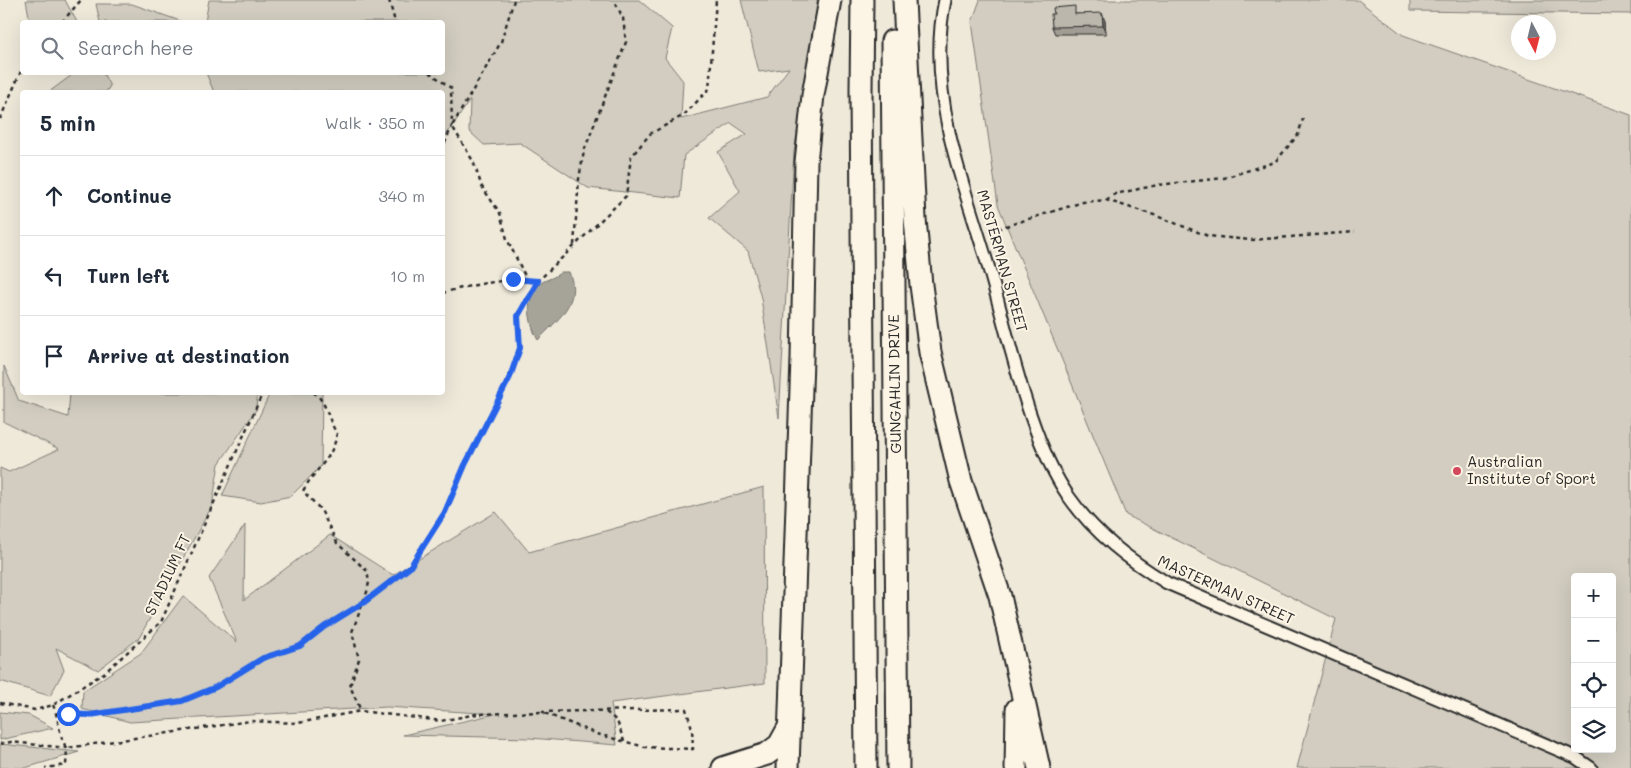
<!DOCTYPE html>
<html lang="en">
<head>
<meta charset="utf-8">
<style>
	body { margin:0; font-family:Mali,sans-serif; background:#f6f6f7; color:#1f2937 }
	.controls { position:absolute; right:15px; bottom:15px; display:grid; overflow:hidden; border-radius:5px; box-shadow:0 5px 20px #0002 }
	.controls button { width:45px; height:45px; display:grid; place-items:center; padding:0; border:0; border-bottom:1px solid #e0e1e3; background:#fff; color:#1f2937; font:25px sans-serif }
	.compass { position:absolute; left:1511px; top:15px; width:45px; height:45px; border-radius:50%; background:#fff; box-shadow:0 5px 20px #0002; rotate:173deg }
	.stop { position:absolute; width:15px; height:15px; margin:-11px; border:4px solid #2563eb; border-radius:50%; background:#fff }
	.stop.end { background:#2563eb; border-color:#fff; box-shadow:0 1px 5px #0008 }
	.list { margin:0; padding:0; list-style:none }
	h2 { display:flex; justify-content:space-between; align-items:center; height:65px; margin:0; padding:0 20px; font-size:21px }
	h2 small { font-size:16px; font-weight:400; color:#747a83 }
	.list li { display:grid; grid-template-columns:32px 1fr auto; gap:15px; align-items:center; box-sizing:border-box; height:80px; padding:0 20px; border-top:1px solid #e0e1e3 }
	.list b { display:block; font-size:19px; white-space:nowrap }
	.list em { font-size:16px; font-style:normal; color:#747a83 }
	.icon { flex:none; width:28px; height:28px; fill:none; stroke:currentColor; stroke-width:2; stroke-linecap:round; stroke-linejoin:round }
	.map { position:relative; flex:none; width:1631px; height:768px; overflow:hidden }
	.search { position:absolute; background:#fff; box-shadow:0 5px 20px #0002; left:20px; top:20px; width:425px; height:55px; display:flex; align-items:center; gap:12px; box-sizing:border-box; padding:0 18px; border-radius:5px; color:#747a83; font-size:19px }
	.panel { position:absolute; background:#fff; box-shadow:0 5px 20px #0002; left:20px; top:90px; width:425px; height:305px; border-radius:5px }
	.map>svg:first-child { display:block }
	.green { fill:#d2cdc0; stroke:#7e7c76; fill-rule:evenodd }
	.water { fill:#a6a399; stroke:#75736d }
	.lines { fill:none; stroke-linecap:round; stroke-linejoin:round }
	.street-casing { stroke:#2b2b2b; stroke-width:15 }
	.highway-casing { stroke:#2b2b2b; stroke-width:25 }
	.path { stroke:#2b2b2b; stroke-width:2.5; stroke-dasharray:4 4; stroke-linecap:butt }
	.street { stroke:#fcf5e5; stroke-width:11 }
	.highway { stroke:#fcf5e5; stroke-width:21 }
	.wall { fill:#a29d94; stroke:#2b2b2b }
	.shaded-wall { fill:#848078; stroke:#2b2b2b }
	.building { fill:#bcb7ac; stroke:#2b2b2b }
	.route { stroke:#2563eb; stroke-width:6 }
	.poi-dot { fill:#d1495b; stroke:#fcf5e5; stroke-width:2 }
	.labels { text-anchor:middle; stroke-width:4; stroke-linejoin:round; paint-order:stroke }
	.street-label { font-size:15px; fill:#2b2b2b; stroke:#fcf5e5 }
	.poi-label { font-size:15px; fill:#2b2b2b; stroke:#fcf5e5; text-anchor:start }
</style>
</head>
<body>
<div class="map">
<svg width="1631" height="768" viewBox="0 0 1631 768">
	<rect width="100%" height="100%" fill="#efe9da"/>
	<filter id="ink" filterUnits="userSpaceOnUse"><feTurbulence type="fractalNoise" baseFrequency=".02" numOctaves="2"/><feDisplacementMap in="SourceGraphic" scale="10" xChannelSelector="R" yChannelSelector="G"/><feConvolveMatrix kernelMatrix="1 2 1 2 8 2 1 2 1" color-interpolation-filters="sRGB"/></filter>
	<g filter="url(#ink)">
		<path class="green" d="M26,0H65L77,22H30Z
			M209,0H639L672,28L665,58L683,81L681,119L767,97L789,68L759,72L741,0H819L794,152L779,418L761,298L748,251L709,218L740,191L718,152L747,134L731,123L684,155L680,198L588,188L520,143L484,145L469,131L470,100L443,140L442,92H214L206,73L442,72V22H205Z
			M980,0H1358L1403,35L1631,115V768H1297L1336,619L1126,515L998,205L972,22ZM1575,577H1612V749H1575Z
			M1410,0H1631V14L1410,11Z
			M96,4H132L183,22H100Z
			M76,72L103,73L110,86L106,92H49Z
			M4,366L19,401L68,417L70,393H257L256,410L219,464L212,506L139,638L98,670L56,648L64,670L50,696L0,681V468L9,472L59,449L4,422Z
			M270,393H322L321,466L291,496L261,502L222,496Z
			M764,487L765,683L611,703L617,745L530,738L403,735L495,714L387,707L130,722L82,709L83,691L141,653L183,596L237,642L209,578L245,525L244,600L330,535L393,575L496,512L529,552Z
			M0,712L29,715L53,728L0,740Z
			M0,744L79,752L25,768H0Z"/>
		<path class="water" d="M561,272H569C582,302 558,319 538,340C530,327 524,298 537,286C544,279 554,279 561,272Z"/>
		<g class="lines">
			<defs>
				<path id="street" d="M945,0C936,42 940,90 949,132C959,178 976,224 989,269C1009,337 1029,440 1069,497C1095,534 1129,560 1167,583L1575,757L1591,768"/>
				<path id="highway" d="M862,0L861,89L866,768
					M904,0L915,219L921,285L930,352L961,481L1000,596L1039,768
					M892,41L898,768
					M723,768L767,754L779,745L789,727
					M788,768L802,359L806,162L813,95L830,0
					M1016,768L1017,709"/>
			</defs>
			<use href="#street" class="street-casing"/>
			<use href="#highway" class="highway-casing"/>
			<path class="path" d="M389,0L395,22
				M514,0L501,42L452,126L473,161L482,187L500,213L507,239L527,280
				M62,22L81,0
				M429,72L451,88L452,126L442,150
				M0,119L22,69
				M1106,200L1115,194L1158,185L1224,178L1275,162L1298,135L1303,119
				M990,231L1083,202L1106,200L1154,215L1208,236L1251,240L1355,232
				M574,245L579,179L584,151L626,42L623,18L614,0
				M442,293C475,284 505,278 538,281L626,196L631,157L650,134L684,115L709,89L716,0
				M313,392C328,402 327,420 337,433C333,460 315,468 303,491L321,510L337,543L367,571L369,582L367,592L352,632L359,659L350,686L361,711
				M0,703L35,710L53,705L104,673L161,622L263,392
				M53,705C59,718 59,739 67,748L250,721L298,723L361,711L441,721L477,714L542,712L597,734L645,747L693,749L692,728L686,709L542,712
				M606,712L617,721L624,741
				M57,713L79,716L134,709L182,701L216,687L263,658L300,646L324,627L363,603L409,567L445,512L465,465L510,377L520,348L518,316L538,281
				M0,744L11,742L67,748L66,765L45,768"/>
			<use href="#street" class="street"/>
			<use href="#highway" class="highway"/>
		</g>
		<path class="wall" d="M1054,14H1078L1105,21L1106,34H1055L1052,27Z"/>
		<path class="shaded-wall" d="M1102,13L1105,21L1106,34L1103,26Z"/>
		<path class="building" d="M1075,6V14L1102,13L1103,26L1052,27L1051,14H1054L1053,8Z"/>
	</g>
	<g class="lines" filter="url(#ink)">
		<path class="route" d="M68,714L90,715L182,701L216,687L263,658L300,646L324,627L363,603L410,567L445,512L465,465L510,377L520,348L518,316L538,281L513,279"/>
	</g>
	<circle class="poi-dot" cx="1457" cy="471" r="5"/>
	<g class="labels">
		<g class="street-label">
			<text transform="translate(1002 261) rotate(74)" y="5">MASTERMAN STREET</text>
			<text transform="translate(895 384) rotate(-91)" y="5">GUNGAHLIN DRIVE</text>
			<text transform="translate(168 575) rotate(-65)" y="5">STADIUM FT</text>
			<text transform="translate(1226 590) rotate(24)" y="5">MASTERMAN STREET</text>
		</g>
		<g class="poi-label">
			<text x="1467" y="467">Australian<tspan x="1467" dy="17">Institute of Sport</tspan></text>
		</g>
	</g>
</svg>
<div class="controls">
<button>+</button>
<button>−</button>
<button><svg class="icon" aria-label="locate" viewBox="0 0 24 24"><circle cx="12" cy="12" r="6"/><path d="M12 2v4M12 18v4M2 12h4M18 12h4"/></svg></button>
<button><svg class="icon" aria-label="layers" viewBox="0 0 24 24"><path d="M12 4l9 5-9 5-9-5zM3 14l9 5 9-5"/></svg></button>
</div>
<svg class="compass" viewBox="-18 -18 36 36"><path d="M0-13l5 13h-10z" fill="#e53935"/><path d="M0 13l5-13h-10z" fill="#747a83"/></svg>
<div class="stop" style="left:68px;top:714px"></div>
<div class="stop end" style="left:513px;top:279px"></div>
<div class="search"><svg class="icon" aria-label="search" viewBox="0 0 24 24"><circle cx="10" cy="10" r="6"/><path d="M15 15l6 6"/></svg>Search here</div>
<section class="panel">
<h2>5 min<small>Walk · 350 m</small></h2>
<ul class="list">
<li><svg class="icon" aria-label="ahead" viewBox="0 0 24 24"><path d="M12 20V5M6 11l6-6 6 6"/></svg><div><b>Continue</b></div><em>340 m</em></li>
<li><svg class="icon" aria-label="left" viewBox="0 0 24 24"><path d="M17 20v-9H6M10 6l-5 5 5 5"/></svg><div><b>Turn left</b></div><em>10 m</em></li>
<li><svg class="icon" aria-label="arrive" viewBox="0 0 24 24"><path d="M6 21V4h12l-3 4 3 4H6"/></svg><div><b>Arrive at destination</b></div></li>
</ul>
</section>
</div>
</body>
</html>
